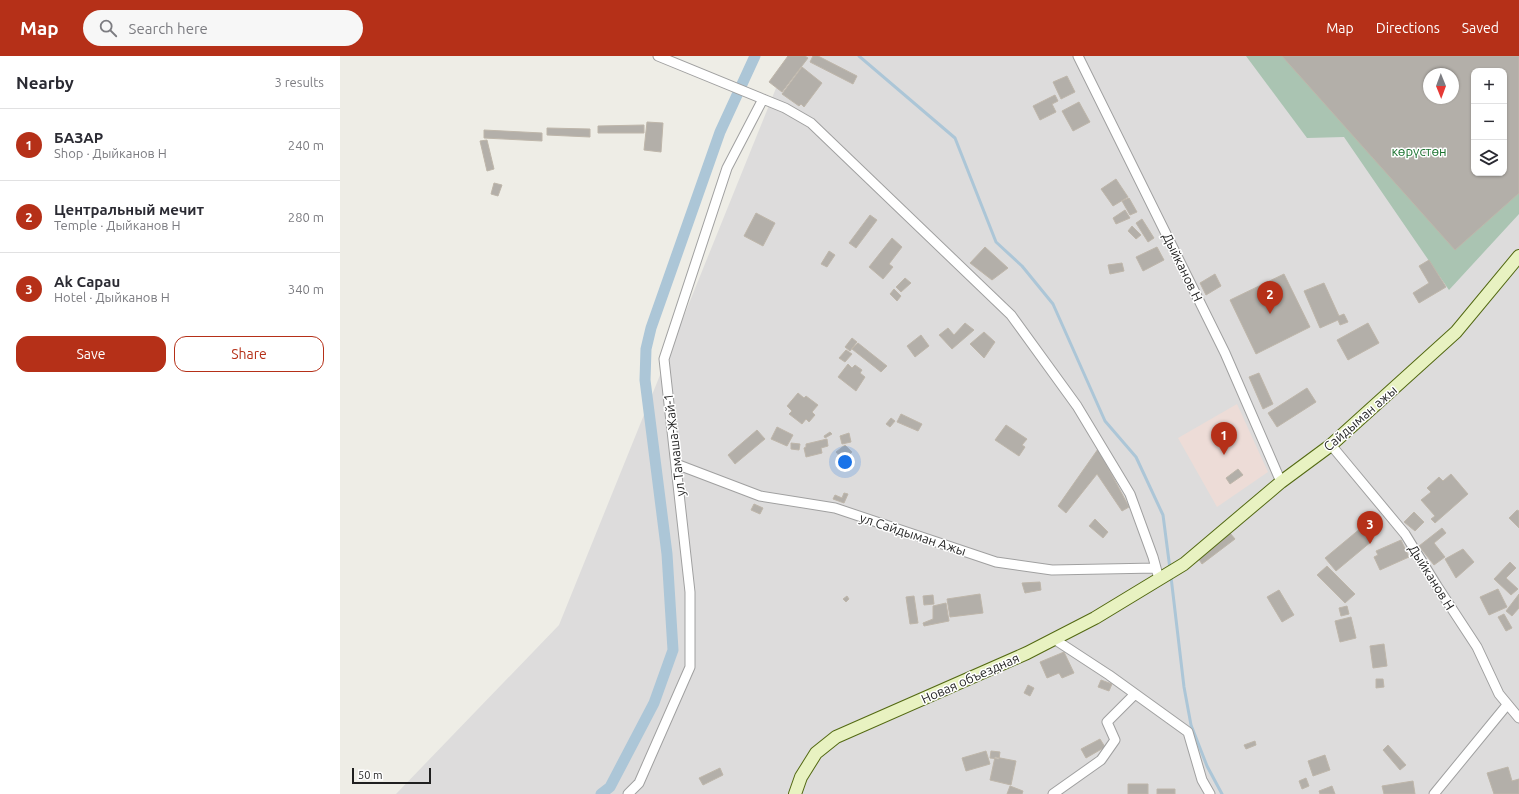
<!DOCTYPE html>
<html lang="en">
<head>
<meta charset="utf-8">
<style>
	body { margin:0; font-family:Ubuntu,sans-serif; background:#f7f7f7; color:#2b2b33 }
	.controls { position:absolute; right:12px; top:12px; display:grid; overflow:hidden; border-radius:8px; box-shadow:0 1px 3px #0004 }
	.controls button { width:36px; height:36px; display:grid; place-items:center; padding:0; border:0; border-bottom:1px solid #e1e1e2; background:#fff; color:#2b2b33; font:20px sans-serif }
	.compass { position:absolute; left:1083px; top:12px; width:36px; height:36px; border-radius:50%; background:#fff; box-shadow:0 1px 3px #0004; rotate:179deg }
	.scale { position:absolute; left:12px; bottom:10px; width:79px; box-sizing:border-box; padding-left:4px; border:2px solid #1f1f1f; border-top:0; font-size:11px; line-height:14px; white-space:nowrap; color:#1f1f1f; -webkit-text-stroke:3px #fff; paint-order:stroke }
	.you { position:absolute; left:505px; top:406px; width:14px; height:14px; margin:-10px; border:3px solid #fff; border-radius:50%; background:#1a73e8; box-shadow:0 0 0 6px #1a73e833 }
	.badge { display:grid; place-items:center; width:26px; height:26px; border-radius:50%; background:#b53018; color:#fff; font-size:13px; font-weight:700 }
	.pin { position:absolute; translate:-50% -33px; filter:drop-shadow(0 1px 2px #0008) }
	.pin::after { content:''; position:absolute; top:21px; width:14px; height:12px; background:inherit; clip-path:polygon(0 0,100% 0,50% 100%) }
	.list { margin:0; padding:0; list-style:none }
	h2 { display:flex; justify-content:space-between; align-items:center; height:52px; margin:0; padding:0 16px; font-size:17px }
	h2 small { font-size:13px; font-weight:400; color:#7c7c81 }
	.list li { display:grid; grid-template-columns:26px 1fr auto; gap:12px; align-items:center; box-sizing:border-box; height:72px; padding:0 16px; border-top:1px solid #e1e1e2 }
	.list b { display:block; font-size:15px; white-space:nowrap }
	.list p { margin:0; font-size:13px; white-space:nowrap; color:#7c7c81 }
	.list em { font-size:13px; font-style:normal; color:#7c7c81 }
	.actions { display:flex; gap:8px; padding:12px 16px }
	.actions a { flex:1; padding:9px 0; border:1px solid #b53018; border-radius:12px; text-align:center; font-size:14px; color:#b53018 }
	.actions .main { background:#b53018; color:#fff }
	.icon { flex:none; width:22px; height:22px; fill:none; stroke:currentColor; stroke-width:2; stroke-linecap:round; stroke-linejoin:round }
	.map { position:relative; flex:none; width:1179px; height:738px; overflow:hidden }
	header { display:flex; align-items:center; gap:24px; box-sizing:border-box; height:56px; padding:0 20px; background:#b53018; color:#fff }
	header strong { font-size:19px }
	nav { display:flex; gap:22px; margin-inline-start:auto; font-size:14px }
	.search { width:280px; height:36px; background:#f7f7f7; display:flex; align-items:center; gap:10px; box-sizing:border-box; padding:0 14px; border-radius:22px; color:#7c7c81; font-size:15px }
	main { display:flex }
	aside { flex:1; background:#fff }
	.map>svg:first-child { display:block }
	.residential { fill:#dddcdc; fill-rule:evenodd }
	.commercial { fill:#eddcd7 }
	.cemetery { fill:#aac4b2; fill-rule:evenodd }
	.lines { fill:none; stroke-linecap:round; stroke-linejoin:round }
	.stream { stroke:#acc6d7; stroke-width:3 }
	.canal { stroke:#acc6d7; stroke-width:11 }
	.building { fill:#b3afa9; stroke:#beb6aa; fill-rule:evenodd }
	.street-casing { stroke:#a0a0a0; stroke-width:11 }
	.secondary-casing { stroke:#536912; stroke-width:14 }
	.street { stroke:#fff; stroke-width:9 }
	.secondary { stroke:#e8f2c1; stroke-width:12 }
	.labels { text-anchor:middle; stroke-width:3; stroke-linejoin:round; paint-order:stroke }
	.park-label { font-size:13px; fill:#19712e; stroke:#fff }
	.street-label { font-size:13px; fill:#1f1f1f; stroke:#fff }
</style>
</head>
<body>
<header>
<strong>Map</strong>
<div class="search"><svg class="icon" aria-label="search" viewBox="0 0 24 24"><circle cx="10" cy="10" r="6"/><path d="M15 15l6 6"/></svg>Search here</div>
<nav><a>Map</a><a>Directions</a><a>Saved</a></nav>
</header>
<main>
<aside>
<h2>Nearby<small>3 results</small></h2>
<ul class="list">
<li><span class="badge">1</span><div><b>БАЗАР</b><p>Shop · Дыйканов Н</p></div><em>240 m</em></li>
<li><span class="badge">2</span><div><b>Центральный мечит</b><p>Temple · Дыйканов Н</p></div><em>280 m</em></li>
<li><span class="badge">3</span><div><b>Ak Capau</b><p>Hotel · Дыйканов Н</p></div><em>340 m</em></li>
</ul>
<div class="actions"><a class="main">Save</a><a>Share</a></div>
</aside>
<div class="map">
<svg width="1179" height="738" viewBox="0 0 1179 738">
	<rect width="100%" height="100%" fill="#eeede6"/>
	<path class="residential" d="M449,0H1179V738H56L219,569ZM1134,15H1164V117H1134ZM1089,18H1113V42H1089Z"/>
	<path class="commercial" d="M897,348L928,416L877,451L838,382Z"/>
	<path class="cemetery" d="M906,0H1179V158L1109,234L1004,81L967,82ZM1134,15H1164V117H1134ZM1089,18H1113V42H1089Z"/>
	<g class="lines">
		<path class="stream" d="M519,0L615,82L656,186L682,210L713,248L765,365L796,401L823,459L830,513
			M831,521L844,631L851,669L867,710L882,738"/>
		<path class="canal" d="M261,738L270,731L314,647L333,594L327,498L305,324L306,293L311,272L380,76L415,0"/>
	</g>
	<path class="building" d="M448,0H465L468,2L442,36L429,26Z
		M473,0H478L517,20L513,28L470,6Z
		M942,0H1179V137L1115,194ZM1134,15H1164V117H1134ZM1089,18H1113V42H1089Z
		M462,11L482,27L464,51L461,48L459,50L442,38Z
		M727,20L735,36L721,43L713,26Z
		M715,39L718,45L712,48L716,56L700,64L693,50Z
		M739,46L750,66L733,75L722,55Z
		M307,66L323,67L321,96L304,94Z
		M304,69V77H258V70Z
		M207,72L250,73V81L207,79Z
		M144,74L202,77V85L144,82Z
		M147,84L154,113L147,115L140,85Z
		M776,123L788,141L773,150L761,133Z
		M154,127L162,129L158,140L151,138Z
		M789,142L797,156L790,159L782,145Z
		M785,154L790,162L776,168L773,162Z
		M416,157L435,167L423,190L404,180Z
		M530,159L537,164L516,192L509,187Z
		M802,163L814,182L808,186L796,167Z
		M792,170L801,179L796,183L788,175Z
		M552,182L562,191L549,208L553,211L543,223L529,211Z
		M645,191L668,212L652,224L630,207Z
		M817,191L824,204L803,215L796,201Z
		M489,195L495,199L487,211L481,208Z
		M1089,204L1106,231L1079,247L1073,237L1089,227L1079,210Z
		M782,207L784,215L770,218L768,209Z
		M875,218L881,230L866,239L860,227Z
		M944,218L970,271L916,298L890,244Z
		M565,222L571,227L561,236L556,231Z
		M984,227L999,260L1004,258L1008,266L1000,269L998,264L980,272L964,235Z
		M554,233L561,240L557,245L550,238Z
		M625,267L634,274L612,293L599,279L608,272L614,279Z
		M1028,267L1039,287L1008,304L997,284Z
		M644,276L655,286L644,302L630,288Z
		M581,279L589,290L575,301L567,290Z
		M512,282L517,286L510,295L505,291Z
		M518,287L547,310L541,316L512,293Z
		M506,294L512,298L505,306L499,302Z
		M508,308L512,312L515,309L522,314L520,317L525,321L516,335L498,321Z
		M919,317L933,348L923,353L909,321Z
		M967,332L976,346L937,371L928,357Z
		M458,337L464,342L466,340L478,349L472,356L475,359L469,366L466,363L462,368L449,358L452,355L447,350Z
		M561,358L582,368L578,375L557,366Z
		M551,362L555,365L550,371L546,368Z
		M666,369L687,383L682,389L685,391L679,400L655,384Z
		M437,371L453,379L447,390L431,383Z
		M417,374L425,383L395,408L388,399Z
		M490,376L492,378L485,382L484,380Z
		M509,377L511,386L502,388L500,380Z
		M487,383L488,390L481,392L482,397L466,401L464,392L466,391V388Z
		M451,387L460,388L459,394L451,393Z
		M505,389L512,396L503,404L496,396Z
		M758,393L789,451L782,455L757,418L726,457L718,450Z
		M898,413L903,419L890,428L886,422Z
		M1111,418L1128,438L1095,467L1091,463L1095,460L1081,444L1091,436L1087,432L1099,421L1103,425Z
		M504,437L508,438L504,447L493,443L495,439L502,442Z
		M414,448L423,452L420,458L411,454Z
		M1177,454L1179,455V472L1169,462Z
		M1074,456L1084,466L1075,475L1064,466Z
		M755,463L768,476L763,482L749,470Z
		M1021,472L1032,485L996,515L985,502Z
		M1102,472L1106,477L1094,487L1105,501L1094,509L1079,490Z
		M890,477L895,483L862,508L858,502Z
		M1061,484L1069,501L1040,514L1034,501L1038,499L1036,495Z
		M1123,493L1134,506L1116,522L1105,503Z
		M1170,506L1176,512L1166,522L1178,533L1171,539L1154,523Z
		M987,510L1015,538L1005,547L977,519Z
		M700,526L701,534L685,537L682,527Z
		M1158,533L1167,551L1149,559L1140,541Z
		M939,534L954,559L942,566L927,541Z
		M640,538L643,557L610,561L607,543Z
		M1179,538V552L1172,560L1166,555Z
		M593,539L594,548L584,549L583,540Z
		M507,540L509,543L506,546L503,543Z
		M574,540L578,567L570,568L566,541Z
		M606,547L609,565L584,570L583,567L593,563V550Z
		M1007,550L1009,558L1001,560L999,552Z
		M1164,558L1172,572L1166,575L1158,561Z
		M1011,561L1016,582L1000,586L995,565Z
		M1044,588L1047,610L1033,612L1030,590Z
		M724,596L734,617L722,622L719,617L707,622L700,606Z
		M1036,623H1043L1044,631L1036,632Z
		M761,624L772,628L769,635L758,631Z
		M688,629L694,632L690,640L684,637Z
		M760,683L765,691L746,702L741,693Z
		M915,685L916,689L906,693L904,689Z
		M1048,689L1066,709L1060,714L1043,694Z
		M646,695L650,708L626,715L622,702Z
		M651,695L660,696L659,703L650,702Z
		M985,699L990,714L973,720L968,705Z
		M655,701L676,705L671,729L650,724Z
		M1168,711L1172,725L1179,723V738H1154L1147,717Z
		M380,712L383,719L363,729L359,722Z
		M966,722L969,730L962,733L959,725Z
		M1073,725L1075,738H1044L1042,730Z
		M788,728H808V738H788Z
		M670,730L683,735L682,738H667Z
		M992,730L995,738H980L979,735Z
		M817,733H835V738H817Z"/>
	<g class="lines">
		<defs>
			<path id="street" d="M318,0L445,52L471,67L671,259L737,350L790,438L813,501L819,523
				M738,0L885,297L941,426
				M991,389L1065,478L1097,530L1137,591L1159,638L1179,662
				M336,408L420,440L495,452L656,506L712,514L816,512
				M714,583L769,619L848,676L862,724L870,738
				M288,738L299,727L350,611V536L324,303L387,112L423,43
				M713,738L761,704L775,684L767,666L795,638
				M1094,738L1167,649"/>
			<path id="secondary" d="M455,738L461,721L476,697L496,681L687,597L755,562L844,508L941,426L991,389L1116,276L1179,200"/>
		</defs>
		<use href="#street" class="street-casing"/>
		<use href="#secondary" class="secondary-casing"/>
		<use href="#street" class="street"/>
		<use href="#secondary" class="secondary"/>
	</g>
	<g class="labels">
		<g class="park-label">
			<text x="1079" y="100">көрүстөн</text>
		</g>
		<g class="street-label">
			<text transform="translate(843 211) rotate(64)" y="5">Дыйканов Н</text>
			<text transform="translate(1020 362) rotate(-41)" y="5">Сайдыман ажы</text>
			<text transform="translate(334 389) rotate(-97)" y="5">ул Тамаша-Жай-1</text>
			<text transform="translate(573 478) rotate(18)" y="5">ул Сайдыман Ажы</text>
			<text transform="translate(1092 521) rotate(58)" y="5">Дыйканов Н</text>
			<text transform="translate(630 622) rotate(-24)" y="5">Новая объездная</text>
		</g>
	</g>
</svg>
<div class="controls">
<button>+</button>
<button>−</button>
<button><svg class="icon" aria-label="layers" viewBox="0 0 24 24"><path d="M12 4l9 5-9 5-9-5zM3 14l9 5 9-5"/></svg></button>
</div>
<svg class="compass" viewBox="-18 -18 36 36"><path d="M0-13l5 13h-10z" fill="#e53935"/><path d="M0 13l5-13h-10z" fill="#7c7c81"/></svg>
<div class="scale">50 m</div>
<div class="you"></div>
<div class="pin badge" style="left:884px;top:399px">1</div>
<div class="pin badge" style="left:930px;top:258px">2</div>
<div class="pin badge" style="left:1030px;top:488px">3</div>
</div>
</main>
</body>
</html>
